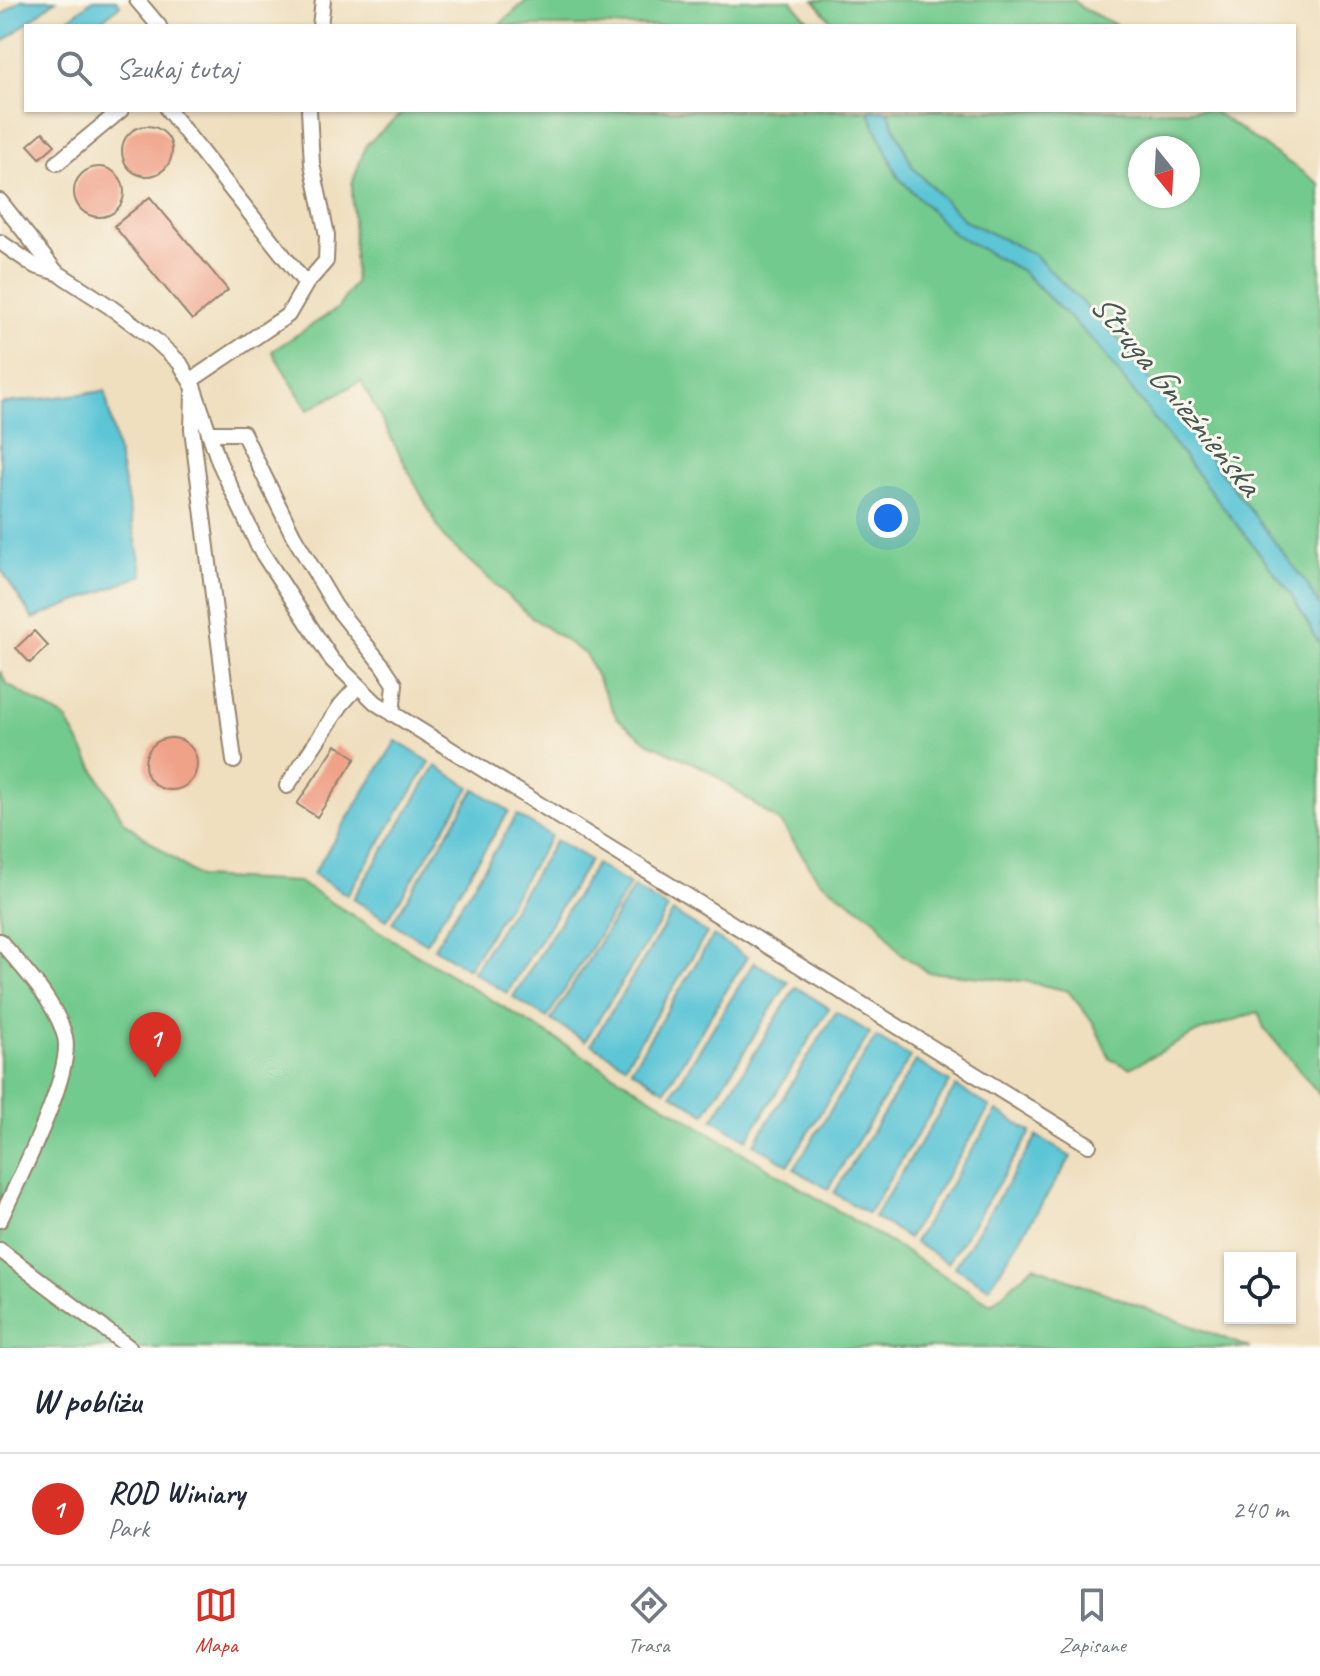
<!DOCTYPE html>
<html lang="pl">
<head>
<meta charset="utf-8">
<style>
	body { margin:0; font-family:Caveat,sans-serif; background:#f2f2f3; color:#1f2937 }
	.controls { position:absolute; right:24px; bottom:24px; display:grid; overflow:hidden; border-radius:0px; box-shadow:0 2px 6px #0004 }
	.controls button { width:72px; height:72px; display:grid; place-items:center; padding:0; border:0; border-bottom:2px solid #e0e1e3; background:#fff; color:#1f2937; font:40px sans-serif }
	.compass { position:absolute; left:1128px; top:136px; width:72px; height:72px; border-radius:50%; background:#fff; box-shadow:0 2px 6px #0004; rotate:162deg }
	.you { position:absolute; left:888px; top:518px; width:28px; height:28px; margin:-20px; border:6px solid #fff; border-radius:50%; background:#1a73e8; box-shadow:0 0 0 12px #1a73e833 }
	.badge { display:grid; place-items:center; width:52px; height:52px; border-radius:50%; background:#d93025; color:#fff; font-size:26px; font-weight:700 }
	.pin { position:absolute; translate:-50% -66px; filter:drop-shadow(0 2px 4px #0008) }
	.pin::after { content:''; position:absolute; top:42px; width:28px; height:24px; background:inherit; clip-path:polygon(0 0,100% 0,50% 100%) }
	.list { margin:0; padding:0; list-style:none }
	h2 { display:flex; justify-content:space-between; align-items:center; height:104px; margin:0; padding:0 32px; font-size:34px }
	h2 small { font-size:26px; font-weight:400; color:#747a83 }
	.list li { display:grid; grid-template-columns:52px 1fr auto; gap:24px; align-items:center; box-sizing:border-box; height:112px; padding:0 32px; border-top:2px solid #e0e1e3 }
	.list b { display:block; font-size:30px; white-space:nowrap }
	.list p { margin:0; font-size:26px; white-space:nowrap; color:#747a83 }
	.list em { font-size:26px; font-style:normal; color:#747a83 }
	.icon { flex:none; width:44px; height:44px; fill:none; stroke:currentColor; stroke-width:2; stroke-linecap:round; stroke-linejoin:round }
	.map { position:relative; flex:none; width:1320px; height:1348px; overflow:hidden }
	.search { position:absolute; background:#fff; box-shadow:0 2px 6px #0004; left:24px; right:24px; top:24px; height:88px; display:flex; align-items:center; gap:20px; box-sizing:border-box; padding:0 28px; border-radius:0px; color:#747a83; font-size:30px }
	.sheet { height:216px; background:#fff }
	nav { display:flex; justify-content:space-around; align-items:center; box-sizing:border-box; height:112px; border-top:2px solid #e0e1e3; background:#fff; font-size:22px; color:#747a83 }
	nav a { display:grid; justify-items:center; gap:4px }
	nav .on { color:#d93025 }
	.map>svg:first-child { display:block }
	.green { fill:#73ca8e; stroke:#577a56; stroke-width:2; fill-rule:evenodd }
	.water { fill:#5bc5d6; stroke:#4b787a; stroke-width:2 }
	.building { fill:#f0a289 }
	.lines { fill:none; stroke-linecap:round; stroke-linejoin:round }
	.lane-casing { stroke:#95846e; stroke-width:18 }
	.lane { stroke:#fff; stroke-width:14 }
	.labels { text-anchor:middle; stroke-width:6; stroke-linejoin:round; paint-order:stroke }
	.water-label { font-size:36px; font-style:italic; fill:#455855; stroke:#fbf7ec }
</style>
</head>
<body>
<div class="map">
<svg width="1320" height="1348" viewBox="0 0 1320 1348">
	<rect width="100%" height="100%" fill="#fbf7ec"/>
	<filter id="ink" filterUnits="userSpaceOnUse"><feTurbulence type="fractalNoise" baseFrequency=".0125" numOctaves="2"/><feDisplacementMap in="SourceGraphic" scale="16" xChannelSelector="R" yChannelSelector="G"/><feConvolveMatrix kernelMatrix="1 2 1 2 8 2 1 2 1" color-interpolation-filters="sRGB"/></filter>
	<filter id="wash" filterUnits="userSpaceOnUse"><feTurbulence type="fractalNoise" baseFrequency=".006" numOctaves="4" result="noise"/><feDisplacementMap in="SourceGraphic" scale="32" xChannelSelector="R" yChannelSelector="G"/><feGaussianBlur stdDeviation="1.8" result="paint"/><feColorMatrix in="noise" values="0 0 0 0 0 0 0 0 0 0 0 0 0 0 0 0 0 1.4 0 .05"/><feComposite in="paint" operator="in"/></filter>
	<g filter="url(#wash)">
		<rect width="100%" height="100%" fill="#efdfbf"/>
		<path class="green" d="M527,0H791L813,26H498Z
			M814,0H1074L1082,8L1118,26H835Z
			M405,110H868L898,177L954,234L1022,271L1096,344L1291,594L1320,645V1095L1264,1028L1258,1012L1198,1032L1130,1068L1110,1059L1093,1022L1068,991L1024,981L927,972L899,952L878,921L819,880L781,823L706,769L649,743L617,718L586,655L531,617L444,538L361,381L308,410L272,351L338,308L355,282L352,184L366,145Z
			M887,110H1212L1320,184V607L1307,584L1120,341L1034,254L965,221L913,168ZM1140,148H1188V196H1140Z
			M0,671L7,684L66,719L124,822L199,877L298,882L991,1304L1034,1266L1250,1348H0Z"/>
		<path class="water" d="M21,0H56L0,44V16Z
			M93,0H116L120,5L94,26H59Z
			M868,110H887L913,168L965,221L1034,254L1120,341L1307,584L1320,607V645L1291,594L1096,344L1022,271L954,234L898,177Z
			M105,391L143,575L33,619L0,568V404Z
			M396,741L430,762L347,895L313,874Z
			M436,766L470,787L387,920L353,899Z
			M475,789L509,811L426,943L392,923Z
			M517,815L551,836L468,969L434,948Z
			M556,840L590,860L507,993L473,972Z
			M596,864L630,885L547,1018L513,997Z
			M634,887L668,909L585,1041L551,1020Z
			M673,912L707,933L625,1065L591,1044Z
			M713,936L747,957L665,1090L631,1069Z
			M754,962L788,982L705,1114L672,1094Z
			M796,987L829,1008L747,1140L713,1119Z
			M836,1012L870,1033L788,1165L754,1144Z
			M876,1037L910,1057L828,1189L794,1169Z
			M916,1061L950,1082L868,1214L834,1193Z
			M956,1086L990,1107L908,1238L874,1217Z
			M997,1111L1031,1132L948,1263L914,1242Z
			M1037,1136L1071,1157L989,1288L955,1267Z"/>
		<g id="blocks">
			<path class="building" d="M122 151a25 25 0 1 1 50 0a25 25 0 1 1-50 0Z
				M43,132L55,145L40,158L28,145Z
				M74 192a25 25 0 1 1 50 0a25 25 0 1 1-50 0Z
				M150,197L228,290L192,320L114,226Z
				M34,631L48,646L30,663L16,648Z
				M145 764a26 26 0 1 1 52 0a26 26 0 1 1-52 0Z
				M336,745L356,758L317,817L297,804Z"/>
		</g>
	</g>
	<g filter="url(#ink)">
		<use href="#blocks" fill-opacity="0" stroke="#95846e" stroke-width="2"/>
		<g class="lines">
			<defs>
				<path id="lane" d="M137,0L159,26
					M320,26L323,0
					M168,110L306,284L288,315L190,381
					M57,163L121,110
					M0,201L57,273
					M0,242L35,266L58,273L109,306L155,340L180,363L193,386L219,462L259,548L332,660L376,703L1089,1145
					M306,284L326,261L327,235L312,164L309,110
					M193,394L192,429L234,761
					M210,433H243L293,535L335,606L383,666L395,684L392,714
					M287,786L341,705L358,686
					M0,941C23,968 56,1002 65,1037C74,1074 17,1182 0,1220
					M0,1250L130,1348"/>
			</defs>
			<use href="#lane" class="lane-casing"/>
			<use href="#lane" class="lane"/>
		</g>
	</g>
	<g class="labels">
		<g class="water-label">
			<text transform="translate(1177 393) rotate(51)" y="13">Struga Gnieźnieńska</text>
		</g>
	</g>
</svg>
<div class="controls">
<button><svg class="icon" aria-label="locate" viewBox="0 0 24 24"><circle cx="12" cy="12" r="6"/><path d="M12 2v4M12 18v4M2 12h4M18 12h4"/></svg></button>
</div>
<svg class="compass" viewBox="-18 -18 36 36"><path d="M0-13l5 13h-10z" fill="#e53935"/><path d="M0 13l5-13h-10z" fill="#747a83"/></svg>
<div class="you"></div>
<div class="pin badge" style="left:155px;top:1078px">1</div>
<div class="search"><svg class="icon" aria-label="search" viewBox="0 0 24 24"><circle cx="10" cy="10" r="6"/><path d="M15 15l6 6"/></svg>Szukaj tutaj</div>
</div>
<section class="sheet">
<h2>W pobliżu<small></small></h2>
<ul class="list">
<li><span class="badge">1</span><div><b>ROD Winiary</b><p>Park</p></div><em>240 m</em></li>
</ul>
</section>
<nav>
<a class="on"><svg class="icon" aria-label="map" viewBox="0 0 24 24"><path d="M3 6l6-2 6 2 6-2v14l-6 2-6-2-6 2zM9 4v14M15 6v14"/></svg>Mapa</a>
<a><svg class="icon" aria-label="directions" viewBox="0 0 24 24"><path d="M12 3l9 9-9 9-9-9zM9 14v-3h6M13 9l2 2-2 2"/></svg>Trasa</a>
<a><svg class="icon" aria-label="saved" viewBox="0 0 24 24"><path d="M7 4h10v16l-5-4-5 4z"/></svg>Zapisane</a>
</nav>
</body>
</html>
